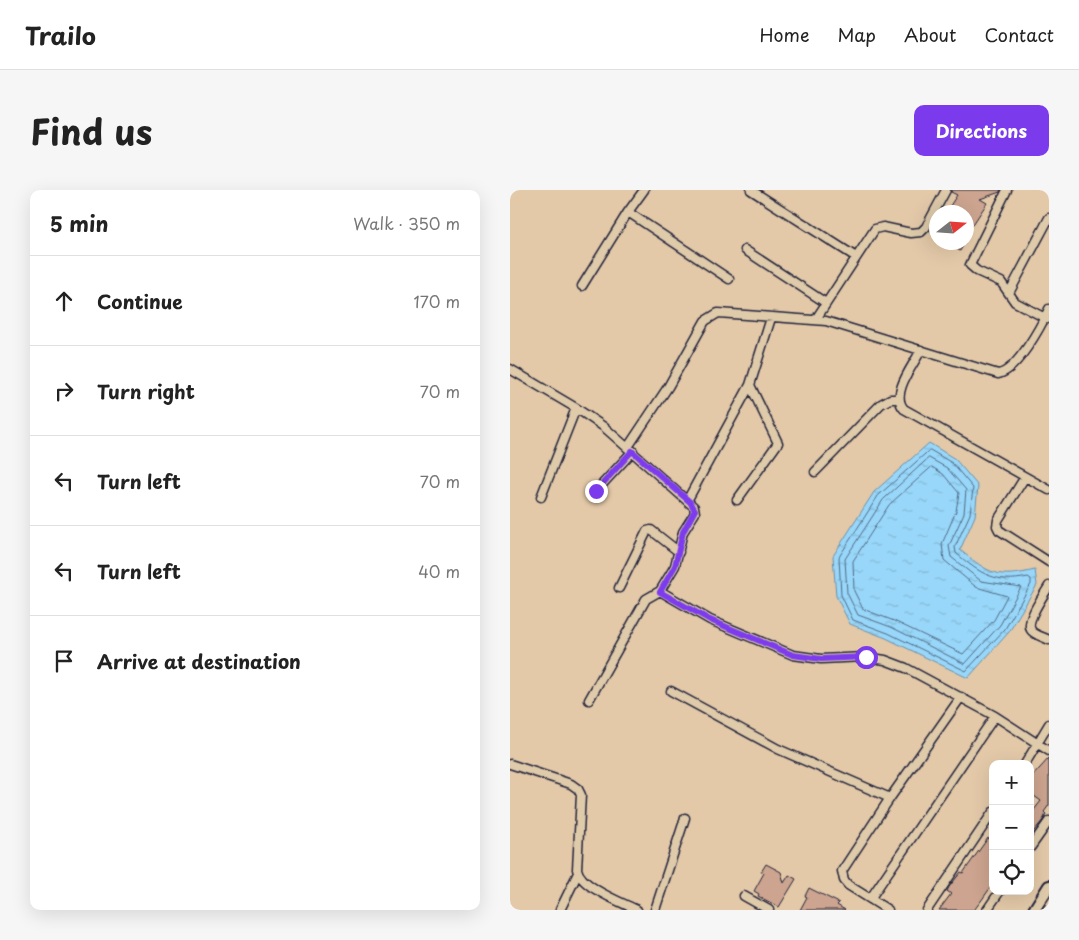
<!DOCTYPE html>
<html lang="en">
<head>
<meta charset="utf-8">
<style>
	body { margin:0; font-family:"Playpen Sans",sans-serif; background:#f6f6f6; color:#222 }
	.controls { position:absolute; right:15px; bottom:15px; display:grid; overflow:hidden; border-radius:10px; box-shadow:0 5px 20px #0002 }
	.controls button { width:45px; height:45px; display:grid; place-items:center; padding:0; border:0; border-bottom:1px solid #e0e0e0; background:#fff; color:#222; font:25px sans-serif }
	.compass { position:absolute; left:419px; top:15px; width:45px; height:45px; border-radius:50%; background:#fff; box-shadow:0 5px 20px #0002; rotate:73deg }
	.stop { position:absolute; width:15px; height:15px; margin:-11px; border:4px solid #7c3aed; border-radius:50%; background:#fff }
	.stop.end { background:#7c3aed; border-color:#fff; box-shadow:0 1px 5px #0008 }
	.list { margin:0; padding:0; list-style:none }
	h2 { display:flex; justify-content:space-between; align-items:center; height:65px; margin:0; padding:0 20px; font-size:21px }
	h2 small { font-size:16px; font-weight:400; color:#767676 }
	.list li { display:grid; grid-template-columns:32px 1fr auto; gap:15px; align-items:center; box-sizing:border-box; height:90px; padding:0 20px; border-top:1px solid #e0e0e0 }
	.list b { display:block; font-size:19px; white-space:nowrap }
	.list em { font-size:16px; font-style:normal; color:#767676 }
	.icon { flex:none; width:28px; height:28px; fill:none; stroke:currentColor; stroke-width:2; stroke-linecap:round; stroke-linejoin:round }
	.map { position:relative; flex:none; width:539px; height:720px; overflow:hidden; border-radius:10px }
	header { display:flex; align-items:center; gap:30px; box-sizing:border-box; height:70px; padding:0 25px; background:#fff; border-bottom:1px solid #e0e0e0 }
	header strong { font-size:24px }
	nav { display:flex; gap:28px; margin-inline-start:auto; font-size:18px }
	.intro { display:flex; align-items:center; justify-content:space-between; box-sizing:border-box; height:120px; padding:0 30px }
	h1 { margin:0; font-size:35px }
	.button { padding:12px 22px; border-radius:10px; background:#7c3aed; color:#fff; font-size:18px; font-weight:700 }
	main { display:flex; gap:30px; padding:0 30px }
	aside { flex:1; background:#fff; border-radius:10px; box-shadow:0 5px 20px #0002 }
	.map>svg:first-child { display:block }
	.water { fill:url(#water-ripples); stroke:#698fad }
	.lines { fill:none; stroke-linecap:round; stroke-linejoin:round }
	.shore { stroke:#516a87; stroke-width:1 }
	.building { fill:#cca48f; stroke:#22223b }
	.minor-casing { stroke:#22223b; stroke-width:11 }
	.tertiary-casing { stroke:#22223b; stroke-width:14 }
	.minor { stroke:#dfcbaa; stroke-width:8 }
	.tertiary { stroke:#dfcbaa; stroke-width:10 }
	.route { stroke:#7c3aed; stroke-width:6 }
</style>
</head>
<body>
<header>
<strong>Trailo</strong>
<nav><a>Home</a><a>Map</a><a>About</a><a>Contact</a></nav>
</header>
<div class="intro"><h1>Find us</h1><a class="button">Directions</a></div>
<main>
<aside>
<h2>5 min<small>Walk · 350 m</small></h2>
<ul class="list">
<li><svg class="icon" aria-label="ahead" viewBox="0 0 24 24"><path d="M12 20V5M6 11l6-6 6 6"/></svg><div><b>Continue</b></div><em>170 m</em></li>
<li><svg class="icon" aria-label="right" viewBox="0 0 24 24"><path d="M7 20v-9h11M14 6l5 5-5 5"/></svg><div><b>Turn right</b></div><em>70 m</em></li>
<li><svg class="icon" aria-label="left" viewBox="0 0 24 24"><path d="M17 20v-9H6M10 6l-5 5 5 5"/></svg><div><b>Turn left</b></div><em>70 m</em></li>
<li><svg class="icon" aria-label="left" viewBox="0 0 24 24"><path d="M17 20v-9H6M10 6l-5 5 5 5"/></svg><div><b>Turn left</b></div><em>40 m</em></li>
<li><svg class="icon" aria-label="arrive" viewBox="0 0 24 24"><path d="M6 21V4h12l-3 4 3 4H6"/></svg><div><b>Arrive at destination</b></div></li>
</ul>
</aside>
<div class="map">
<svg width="539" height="720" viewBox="0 0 539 720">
	<defs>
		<pattern id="water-ripples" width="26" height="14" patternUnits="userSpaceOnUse" patternTransform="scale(1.25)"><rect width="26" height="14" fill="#98d7f9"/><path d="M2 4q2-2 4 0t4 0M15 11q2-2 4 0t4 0" fill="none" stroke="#83b8d6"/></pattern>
	</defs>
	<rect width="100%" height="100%" fill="#e3c9a8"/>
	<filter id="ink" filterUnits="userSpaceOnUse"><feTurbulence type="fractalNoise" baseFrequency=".02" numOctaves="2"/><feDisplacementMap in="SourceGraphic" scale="10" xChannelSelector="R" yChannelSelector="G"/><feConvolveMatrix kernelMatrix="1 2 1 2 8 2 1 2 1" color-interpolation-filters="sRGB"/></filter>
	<g filter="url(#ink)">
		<path class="water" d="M419,253L445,269L468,296L465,326L450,360C480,384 487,389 525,380L527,395L499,442L458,488L376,448L340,434L326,406L323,366L364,302Z"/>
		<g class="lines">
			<path class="shore" d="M420,260L442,273L463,298L460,324L445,357L446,363C470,384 486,394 518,387L521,389V394L495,439L456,481L378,443L343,430L331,405L329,367L368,306Z
				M419,268L437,278L456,300L454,323L439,356L441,367L471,391L511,397L490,435L455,474L381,437L348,425L337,403L335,369L373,310Z
				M422,277L433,284L449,303L446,321L432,354L434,370L466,397L497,406L484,430L453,464L384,431L353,419L344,401L343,371L379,315Z"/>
		</g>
		<path class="building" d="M442,0H491L490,2L470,9L477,13L456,45V22H436L447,5L441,2Z
			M436,52H455L450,61Z
			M539,568V615L534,622L536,624L533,630L520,646V625L531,611L520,603V589Z
			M478,648L483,652V694L471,711L464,720H429L441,704L437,701L439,697L451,682L453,683Z
			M256,674L271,682L274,693L279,685L286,689L269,717L248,706L249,704L244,701L254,683L251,682Z
			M299,698L329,713L327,715L335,720H290L297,707L295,706Z"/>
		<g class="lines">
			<defs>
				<path id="minor" d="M241,0L346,67
					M497,0L460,75L467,81L491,92L505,112L537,129
					M118,22L219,89
					M235,60L316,113
					M72,96L118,22L134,0
					M499,103L539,28
					M306,129L365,39L373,37L401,43L411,42L416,37L436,0
					M411,160C403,176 380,204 394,219L539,300
					M0,179L66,218L94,237L184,317L185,323L173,342L165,376L150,401L136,409L79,510
					M118,257L158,197L195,131L208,123L316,131L488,184C507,181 531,136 539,119
					M305,282L371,214L380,209H388
					M515,287L488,330L487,336L489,340L539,372
					M86,301L123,261
					M31,307L66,218
					M178,309L240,195L261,128
					M227,310L268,253L240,195
					M539,396C534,405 515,431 521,440C524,445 534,447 539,450
					M109,398L137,341L141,340L169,362
					M150,401L200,430L283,465L311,469L356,467L375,470L396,478L485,526L539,561
					M161,501L268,559L380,608
					M0,574L61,594L68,599L71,605L67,679C70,697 111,712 127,720
					M515,574L539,534
					M520,658L539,631
					M234,706L259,720
					M360,709L485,526
					M50,720L68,683
					M145,720L175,628
					M378,720L338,695L334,690L332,681L380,608L451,507
					M417,720L483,622
					M477,720L490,701"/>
				<path id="tertiary" d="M524,720L539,696"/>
			</defs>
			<use href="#minor" class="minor-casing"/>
			<use href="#tertiary" class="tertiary-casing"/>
			<use href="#minor" class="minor"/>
			<use href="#tertiary" class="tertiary"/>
		</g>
	</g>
	<g class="lines" filter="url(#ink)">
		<path class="route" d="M86,301L122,261L180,312L185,320L173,342L165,376L150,402L200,430L283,465L311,469L356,467"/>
	</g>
</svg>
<div class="controls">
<button>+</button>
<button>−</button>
<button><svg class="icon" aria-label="locate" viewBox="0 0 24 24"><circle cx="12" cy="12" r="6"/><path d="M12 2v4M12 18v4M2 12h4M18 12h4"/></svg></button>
</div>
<svg class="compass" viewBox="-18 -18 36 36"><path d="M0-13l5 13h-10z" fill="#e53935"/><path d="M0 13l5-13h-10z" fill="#767676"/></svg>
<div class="stop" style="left:356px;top:467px"></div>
<div class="stop end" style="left:86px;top:301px"></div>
</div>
</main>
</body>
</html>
